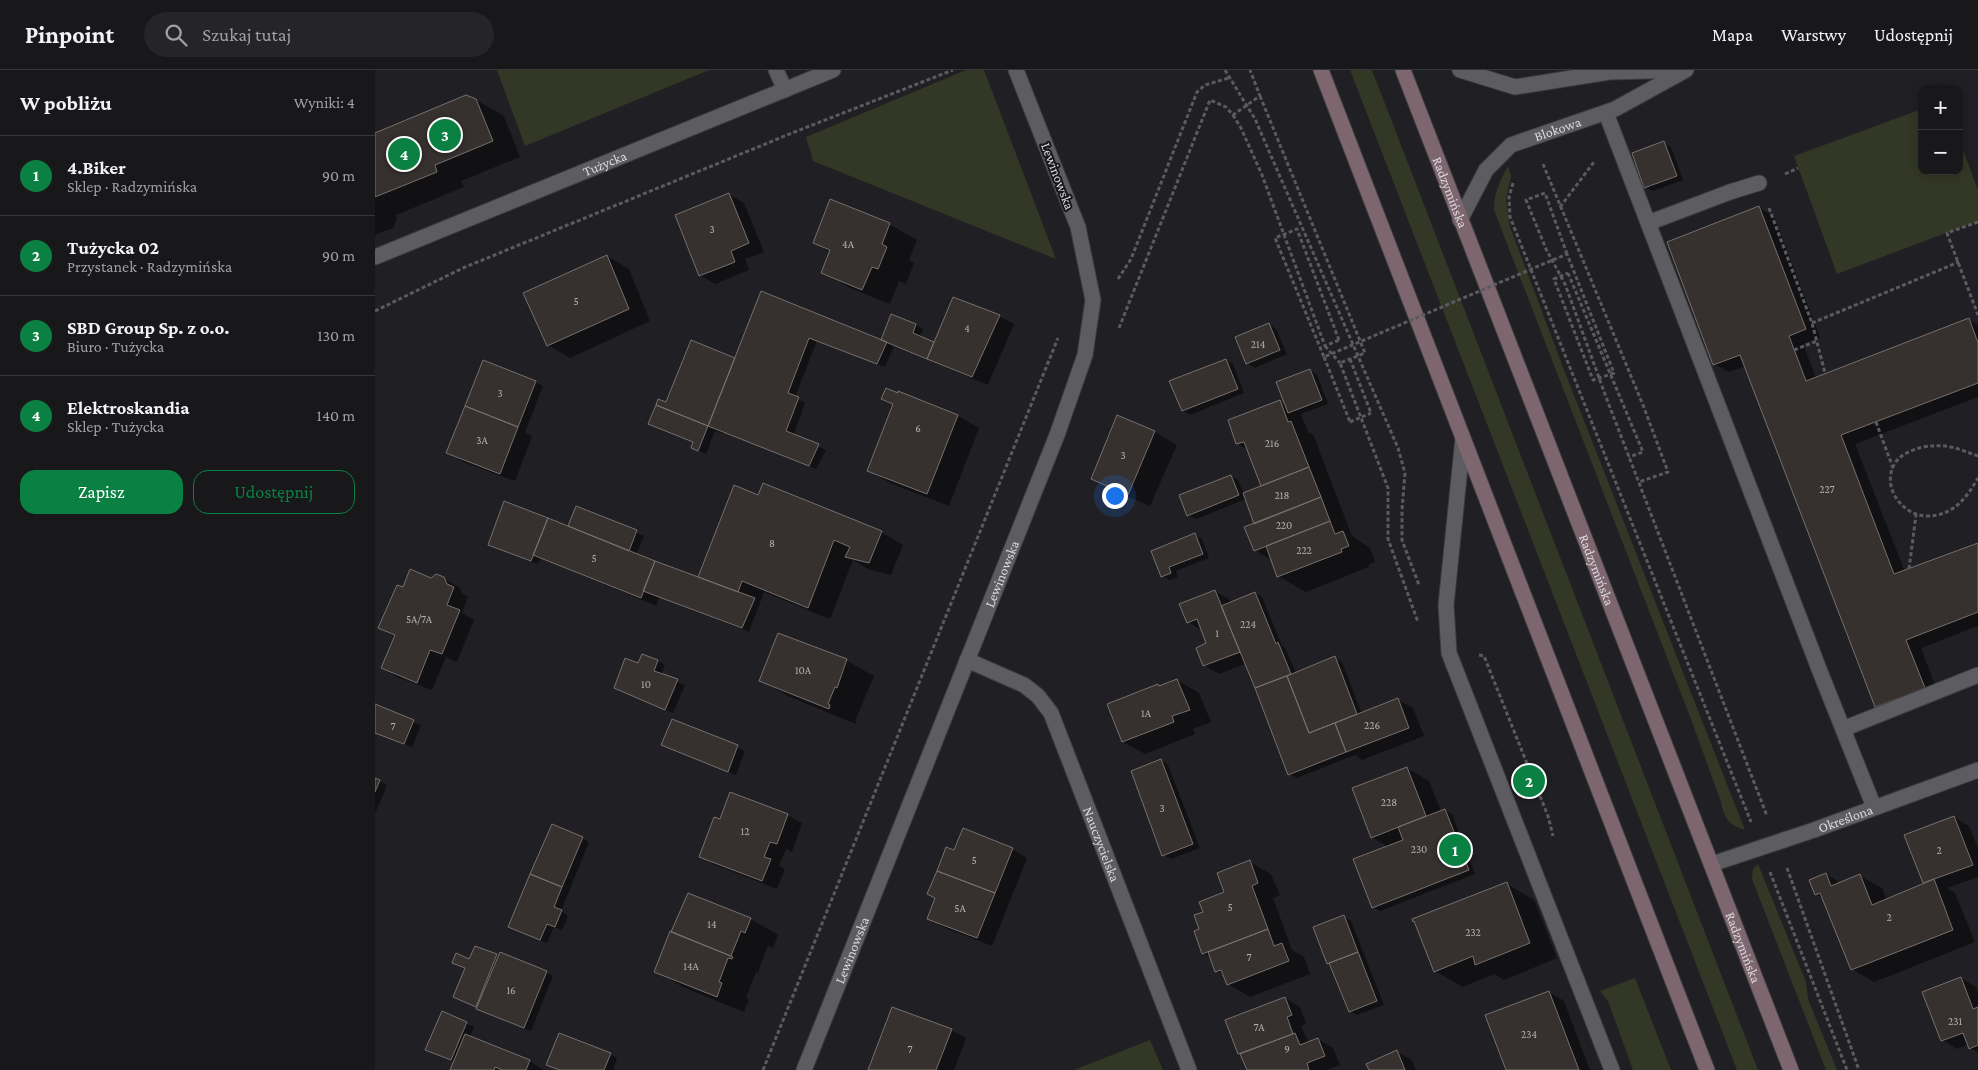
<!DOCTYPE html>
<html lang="pl">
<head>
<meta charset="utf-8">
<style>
	body { margin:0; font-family:"Crimson Pro",serif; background:#252528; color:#f1f3f6 }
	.controls { position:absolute; right:15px; top:15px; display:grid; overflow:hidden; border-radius:10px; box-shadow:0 2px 12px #0003 }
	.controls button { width:45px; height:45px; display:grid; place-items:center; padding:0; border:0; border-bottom:1px solid #36373a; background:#18181b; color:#f1f3f6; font:25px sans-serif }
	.you { position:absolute; left:739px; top:425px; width:18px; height:18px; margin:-12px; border:4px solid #fff; border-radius:50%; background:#1a73e8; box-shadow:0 0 0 8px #1a73e833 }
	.badge { display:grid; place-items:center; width:32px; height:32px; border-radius:50%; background:#0b8043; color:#fff; font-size:16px; font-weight:700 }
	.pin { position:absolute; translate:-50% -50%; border:2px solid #fff; box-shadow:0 1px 5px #0006 }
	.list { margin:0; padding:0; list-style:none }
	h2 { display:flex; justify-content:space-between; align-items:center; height:65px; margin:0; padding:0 20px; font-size:21px }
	h2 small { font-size:16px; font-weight:400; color:#9fa0a3 }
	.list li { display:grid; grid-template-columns:32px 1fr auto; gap:15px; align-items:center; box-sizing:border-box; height:80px; padding:0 20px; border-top:1px solid #36373a }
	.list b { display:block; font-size:19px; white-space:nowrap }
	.list p { margin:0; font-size:16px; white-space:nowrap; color:#9fa0a3 }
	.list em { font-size:16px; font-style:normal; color:#9fa0a3 }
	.actions { display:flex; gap:10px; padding:15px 20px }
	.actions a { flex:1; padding:11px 0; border:1px solid #0b8043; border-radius:15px; text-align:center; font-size:18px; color:#0b8043 }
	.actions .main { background:#0b8043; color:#fff }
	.icon { flex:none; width:28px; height:28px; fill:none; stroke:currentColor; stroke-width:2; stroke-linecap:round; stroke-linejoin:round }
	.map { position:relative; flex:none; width:1603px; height:1000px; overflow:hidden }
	header { display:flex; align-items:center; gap:30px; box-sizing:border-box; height:70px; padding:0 25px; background:#18181b; border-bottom:1px solid #36373a }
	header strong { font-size:24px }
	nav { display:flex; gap:28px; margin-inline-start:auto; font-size:18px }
	.search { width:350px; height:45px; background:#252528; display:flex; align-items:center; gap:12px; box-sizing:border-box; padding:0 18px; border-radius:28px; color:#9fa0a3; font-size:19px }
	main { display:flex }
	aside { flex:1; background:#18181b }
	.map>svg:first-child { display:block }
	.green { fill:#333725 }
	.shadow { fill:#0007 }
	.building { fill:#36312f; stroke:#76706e }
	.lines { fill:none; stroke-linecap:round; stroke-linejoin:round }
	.service-casing { stroke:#3c3c3f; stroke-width:17 }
	.minor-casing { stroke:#3c3c3f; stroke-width:17 }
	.secondary-casing { stroke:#3c3c3f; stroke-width:17 }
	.path { stroke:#5b5b5f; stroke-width:3; stroke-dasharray:4 2.5; stroke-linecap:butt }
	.service { stroke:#5d5c61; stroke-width:15 }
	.minor { stroke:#5d5c61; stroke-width:15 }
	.secondary { stroke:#7d666d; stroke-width:15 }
	.path-bridge { stroke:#5b5b5f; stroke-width:3; stroke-dasharray:4 2.5; stroke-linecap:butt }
	.labels { text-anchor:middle; stroke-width:4; stroke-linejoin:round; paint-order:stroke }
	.number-label { font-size:11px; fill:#b2b0b2 }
	.street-label { font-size:14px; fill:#dbdadd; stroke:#17171b }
</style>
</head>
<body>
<header>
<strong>Pinpoint</strong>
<div class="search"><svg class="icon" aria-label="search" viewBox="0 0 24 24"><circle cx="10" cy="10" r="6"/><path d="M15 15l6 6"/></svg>Szukaj tutaj</div>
<nav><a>Mapa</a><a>Warstwy</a><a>Udostępnij</a></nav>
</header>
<main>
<aside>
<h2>W pobliżu<small>Wyniki: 4</small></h2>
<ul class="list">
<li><span class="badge">1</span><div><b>4.Biker</b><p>Sklep · Radzymińska</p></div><em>90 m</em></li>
<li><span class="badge">2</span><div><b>Tużycka 02</b><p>Przystanek · Radzymińska</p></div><em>90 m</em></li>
<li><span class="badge">3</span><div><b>SBD Group Sp. z o.o.</b><p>Biuro · Tużycka</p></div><em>130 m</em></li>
<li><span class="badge">4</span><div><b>Elektroskandia</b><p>Sklep · Tużycka</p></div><em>140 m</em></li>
</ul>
<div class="actions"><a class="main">Zapisz</a><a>Udostępnij</a></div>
</aside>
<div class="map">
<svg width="1603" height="1000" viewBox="0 0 1603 1000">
	<rect width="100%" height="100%" fill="#202024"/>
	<path class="green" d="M122,0H334L150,76Z
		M591,0H609L681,189L438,91L431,67Z
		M975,0H997L1383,1000H1362Z
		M1547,39V101H1584V69L1603,120V151L1462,204L1419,86Z
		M1133,96L1136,106L1131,129L1135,157L1191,305L1370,760C1354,755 1349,749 1346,732L1317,652L1119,140C1119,123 1125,110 1133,96Z
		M1383,794L1431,912L1433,929L1462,1000H1451L1377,809L1378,799Z
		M1260,908L1296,1000H1258L1233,931L1225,921Z
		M775,970L788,1000H699Z"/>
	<path class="shadow" d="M101,30L129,46L145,87L86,111L89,117L21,145L22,149L18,158L0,165V64Z
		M1289,73L1296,77L1308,110L1278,121L1270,117Z
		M354,124L369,133L389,182L370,189L374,200L340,214L325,205Z
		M1384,138L1399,146L1445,267L1428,274L1441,308L1594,250L1603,255V327L1480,374L1530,502L1603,473V556L1546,578L1564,626L1516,644L1501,636L1371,296L1354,302L1339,294Z
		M514,154L542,170L534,190L539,193L531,214L524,211L515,234L475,218L448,202L455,182L439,173Z
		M232,186L254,199L275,251L195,288L173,275Z
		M386,223L507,272L541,255L548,259L545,268L559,274L624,246L639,254L613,315L519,276L510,297L442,271L420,327L430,333L418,366L451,380L441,399L349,361V364L340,361L331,384L318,378L319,373L292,334L361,290Z
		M894,254L901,259L912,284L880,298L872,293L862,268Z
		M851,290L858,294L869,323L815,345L808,341Z
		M935,300L942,305L953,334L926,344L933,362L938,364L977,466L995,478L1000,492L993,495L994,497L931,522L903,506L898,491L880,480L881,454L871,429L821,449L813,445L856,406L863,410L869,424L887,417L873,380L862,373L905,332L911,335Z
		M160,312L168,316L150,362L157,367L140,411L88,392L73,383Z
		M524,322L583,346L604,358L574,436L515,413L493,400L519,335L508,329L523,324Z
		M743,347L780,362L802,375L775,436L739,421L718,408Z
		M384,426L506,462L528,475L516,505L493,499L478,490L455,549L389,522L374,562L284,527L281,536L166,488L163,494L122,478L194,458L201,438L269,466L261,485L323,509Z
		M819,464L827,469L834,488L801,501L803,507L795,510L787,506L778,482Z
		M56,509H69L84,517L87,523L93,527L87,543L99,550L82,592L71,587L57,620L22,607L7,598L20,567L5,558L29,519Z
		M840,521L855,530L856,533L880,523L887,527L907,576L910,578L921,603L960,588L967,592L987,644L1023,630L1038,638L1049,666L987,690L980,685L922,708L914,704L870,594L844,604L829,595L833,574L828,561L813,552Z
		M404,565L472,591L499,606L480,651L482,652L481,654L413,626L386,610Z
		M283,591L290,595L286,605L310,615L298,643L240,618L264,595Z
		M802,610L824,623L836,652L818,659L820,664L770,684L748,672L734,635L783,615L786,617Z
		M0,636L46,655L37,677L0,663Z
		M297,650L370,681L361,705L288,675Z
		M786,690L793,695L825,778L796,789L788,785Z
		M1032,698L1054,711L1066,741L1070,740L1077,744L1100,804L1005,841L998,837L1013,777L997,767Z
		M0,709L12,715L0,744Z
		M412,745L427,753L417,782L411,779L404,796L410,799L402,819L340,795L325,786L345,751Z
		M1579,747L1594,756L1603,778V807L1572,818L1580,823L1600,872L1499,912L1477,899L1449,829L1441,824L1451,804L1466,813L1485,806L1507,818L1512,830L1551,814L1549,813Z
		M207,768L214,772L186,841L193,846L187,860L179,857L172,873L135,857Z
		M637,779L652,788L617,876L568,857L553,848L580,781Z
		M875,792L896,804L905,825L898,828L917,880L929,887L935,904L875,927L853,914L850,906L841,901L836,888L828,883L826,859L829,842L851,823Z
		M1132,814L1159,830L1182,888L1129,910L1119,904L1088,917L1060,901L1041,853L1038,850Z
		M313,824L376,849L403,865L398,878L393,876L383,902L385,904L381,902L371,928L374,930L369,942L308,917L281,901Z
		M969,847L976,851L1009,935L982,945L975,941Z
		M100,878L171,902L178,906L156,961L110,943L103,937L87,930L91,899L86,896L95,890Z
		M1586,908L1601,917L1603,923V982L1595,978L1594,974L1582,979L1567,970Z
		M1174,922L1189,931L1215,1000H1132Z
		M910,928L925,937L931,954L926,956L934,973L943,969L958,978L965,995L951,1000H873L867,985L864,984Z
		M67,943L99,957L95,967L154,991L169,1000H77L80,992L52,980Z
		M576,960L591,968L579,1000H494Z
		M1022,982L1037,990L1041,1000H995Z
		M235,984L242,988L238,1000H184L173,994Z"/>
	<path class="building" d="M91,25L101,29L118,71L60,95L62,102L0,127V63Z
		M1289,71L1302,106L1269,118L1257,83Z
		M354,123L374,173L356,181L360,192L324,206L300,145Z
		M455,129L515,153L507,174L512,177L503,199L497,197L487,220L446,203L455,180L438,173Z
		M1384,136L1431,259L1414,266L1431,311L1594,248L1603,273V313L1466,365L1519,504L1603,473V542L1531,570L1550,618L1500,637L1365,285L1338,295L1292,172Z
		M232,185L254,239L172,276L148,223Z
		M386,221L512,272L502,294L434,268L413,323L424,327L411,361L444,374L434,396L333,356Z
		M578,227L625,245L597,307L552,289Z
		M516,244L541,254L538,263L559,272L552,289L506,270Z
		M894,253L905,280L871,294L860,267Z
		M316,270L360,288L333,356L281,335L283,329L291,332Z
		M851,289L863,319L807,341L794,311Z
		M108,290L161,311L143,357L90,336Z
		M935,299L947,330L913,343L901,312Z
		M511,318L523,323V321L583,345L552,424L492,401L518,334L506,329Z
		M905,330L913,352L916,351L934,397L886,416L869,372L861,374L853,350Z
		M281,335L333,356L323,381L316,378L318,372L273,354Z
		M90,336L143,357L125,404L71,383Z
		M742,345L780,361L753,425L716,409Z
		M934,397L946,427L879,454L868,423Z
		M856,405L864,425L812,446L804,425Z
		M388,413L507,461L494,493L470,487L475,477L459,470L433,538L367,511L363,522L323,507L359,415L383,425Z
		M946,427L955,451L879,481L869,457Z
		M129,431L173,448L156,491L113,475Z
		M201,436L262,460L254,481L193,456Z
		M173,448L280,491L266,528L158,485Z
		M955,451L960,464L968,461L974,476L966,479L967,482L902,507L891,476Z
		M820,463L828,484L794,497L796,503L786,507L776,481Z
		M280,491L380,528L367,558L268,521Z
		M35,499L56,508L61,504L69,507L72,514L79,517L72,535L85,540L67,584L55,580L42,613L6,598L20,565L3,558L22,515L28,517Z
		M840,520L865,582L828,596L821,578L831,573L822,549L812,553L804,534Z
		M880,522L901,574L903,572L916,604L880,618L846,536Z
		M403,563L472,589L462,618L460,617L453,634L455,635L454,639L384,611Z
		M267,584L283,590L279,601L303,609L290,640L239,618L250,588L263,593Z
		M960,586L982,644L934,663L912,606Z
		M912,606L934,663L960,653L971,682L913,705L880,618Z
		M802,609L815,640L797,646L799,652L747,672L732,634L783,614L784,616Z
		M1023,628L1034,658L971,682L960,653Z
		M0,634L39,650L29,674L0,663Z
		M297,649L363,675L353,702L286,675Z
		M786,689L818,774L787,786L756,701Z
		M1032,697L1051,746L996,768L977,718Z
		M0,708L5,710L0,722Z
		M355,722L413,744L402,774L395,772L389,787L396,789L387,811L324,787L339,747L345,749Z
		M1070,739L1094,800L997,838L978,789L1028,770L1023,757Z
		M1579,746L1598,795L1548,813L1529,765Z
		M177,754L208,767L187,817L155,804Z
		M588,758L638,778L620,823L562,801L571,777L579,780Z
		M875,790L883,813L877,816L893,859L827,884L819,861L824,859L819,845L828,842L824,832L849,822L842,803Z
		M562,801L620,823L602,868L552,849L560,828L552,824Z
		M1451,803L1456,816L1485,804L1497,835L1559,809L1578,860L1476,900L1445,823L1440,825L1434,810Z
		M155,804L187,817L179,837L187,840L180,857L172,854L165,870L133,857Z
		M1132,812L1155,873L1100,895L1098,886L1059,902L1039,851L1038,852L1037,849Z
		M313,823L376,848L370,863L366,861L356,886L296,862Z
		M969,845L983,882L952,894L938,857Z
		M893,859L899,876L907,873L914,891L852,915L846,900L840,902L833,882Z
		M295,861L358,887L357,889L353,888L344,912L347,913L342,927L279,902Z
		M100,876L122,884L101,937L78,927L90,898L77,893L81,883L94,889Z
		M125,882L172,901L149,958L101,939Z
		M983,882L1002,931L974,942L954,893Z
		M1586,907L1598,939L1603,937V975L1594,979L1588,963L1566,971L1547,922Z
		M1174,921L1204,1000H1131L1110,945Z
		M910,927L917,945L912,947L918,964L863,984L850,950Z
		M517,937L577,959L561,1000H493Z
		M67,941L92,952L76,990L50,980Z
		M184,963L236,983L229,1000H185L171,995Z
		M920,963L925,975L943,968L950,986L932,993L934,1000H872L865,984Z
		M90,964L155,990L151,1000H127L120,997L119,1000H75Z
		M1022,980L1030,1000H994L991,994Z"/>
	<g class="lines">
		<defs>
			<path id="service" d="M1231,43L1444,599L1499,737
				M1273,153L1355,122L1384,113
				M1088,368L1071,535L1074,583L1237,1000
				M1468,659L1603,605"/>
			<g id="minor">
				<path d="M401,0L410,20"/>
				<path d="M1085,0L1140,17L1234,2L1308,0"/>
				<path id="s1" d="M1085,150L1111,100L1136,75L1240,39L1311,0"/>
				<path id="s2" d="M0,187L458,0"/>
				<path id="s3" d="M592,590L649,615L663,626L676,643L814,1000"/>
				<path id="s4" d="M1337,794L1439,760L1603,700"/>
				<path id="s5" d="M429,1000L682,365L710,285L718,230L703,157L641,0"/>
			</g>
			<g id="secondary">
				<path d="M946,0L1332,1000"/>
				<path id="s6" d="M1028,0L1416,1000"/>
			</g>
		</defs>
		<use href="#service" class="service-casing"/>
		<use href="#minor" class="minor-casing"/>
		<use href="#secondary" class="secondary-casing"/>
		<path class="path" d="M850,0L880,49L1023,378L1030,403L1027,440V470L1044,515
			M885,26L990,283L965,293L1013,418V469L1043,552
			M858,45L866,58L887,105L950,276L964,270
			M1168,94L1268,335L1293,402L1264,412
			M1410,104L1423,98
			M1138,113L1134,127L1135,147L1376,752
			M1185,137L1219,92
			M1394,138L1437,253L1450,303
			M1603,152L1572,163L1603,245
			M1192,184L1170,123L1151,130L1171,179L1190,214L1231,327L1392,746
			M1193,203L1268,382L1254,387
			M743,209L756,189L822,22L830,15L854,8
			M0,241L88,198L422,61L578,0
			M1437,253L1584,192
			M744,258L835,30L851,37L858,45L885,26L875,0
			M950,276L965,293
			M1419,280L1442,271
			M949,287L975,352
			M975,289L996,343
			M1501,352L1518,398
			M1603,386C1589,381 1574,374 1558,376C1546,376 1527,382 1520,393C1506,416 1526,444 1550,446C1577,447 1591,429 1603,408
			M1534,499L1541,445
			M1104,585L1109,586L1173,746L1178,766
			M1412,798L1484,1000
			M1395,802L1472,1000
			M388,1000L683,268"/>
		<use href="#service" class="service"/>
		<use href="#minor" class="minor"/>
		<use href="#secondary" class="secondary"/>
		<path class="path-bridge" d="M964,270L922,159L900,168L949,287L1192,184L1239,303L1218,310L1179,209L1193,203
			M975,352L996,343"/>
	</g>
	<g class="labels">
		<g class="number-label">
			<text x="337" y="163">3</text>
			<text x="473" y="178">4A</text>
			<text x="201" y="235">5</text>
			<text x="592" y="262">4</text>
			<text x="883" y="278">214</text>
			<text x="125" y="327">3</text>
			<text x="543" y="362">6</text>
			<text x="107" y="374">3A</text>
			<text x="897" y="377">216</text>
			<text x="748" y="389">3</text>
			<text x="1452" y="423">227</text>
			<text x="907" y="429">218</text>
			<text x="909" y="459">220</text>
			<text x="397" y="477">8</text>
			<text x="929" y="484">222</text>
			<text x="219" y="492">5</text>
			<text x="44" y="553">5A/7A</text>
			<text x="873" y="558">224</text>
			<text x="842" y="567">1</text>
			<text x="428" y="604">10A</text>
			<text x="271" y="618">10</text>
			<text x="771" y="647">1A</text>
			<text x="997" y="659">226</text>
			<text x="18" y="660">7</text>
			<text x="1014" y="736">228</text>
			<text x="787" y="742">3</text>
			<text x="370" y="765">12</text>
			<text x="1044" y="783">230</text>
			<text x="1564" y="784">2</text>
			<text x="599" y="794">5</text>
			<text x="855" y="841">5</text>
			<text x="585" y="842">5A</text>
			<text x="1514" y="851">2</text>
			<text x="337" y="858">14</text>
			<text x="1098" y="866">232</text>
			<text x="874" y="891">7</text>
			<text x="316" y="900">14A</text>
			<text x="136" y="924">16</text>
			<text x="1580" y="955">231</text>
			<text x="884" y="961">7A</text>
			<text x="1154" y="968">234</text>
			<text x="535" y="983">7</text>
			<text x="912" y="983">9</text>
		</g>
		<g class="street-label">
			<text dy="5" stroke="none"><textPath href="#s1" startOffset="141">Blokowa</textPath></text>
			<text dy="5" stroke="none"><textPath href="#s2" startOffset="248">Tużycka</textPath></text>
			<text transform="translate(683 106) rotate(69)" y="5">Lewinowska</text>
			<text dy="5" stroke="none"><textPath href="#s6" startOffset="131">Radzymińska</textPath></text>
			<text dy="5" stroke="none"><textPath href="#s6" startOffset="536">Radzymińska</textPath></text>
			<text dy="5" stroke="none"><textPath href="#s5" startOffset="534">Lewinowska</textPath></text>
			<text dy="5" stroke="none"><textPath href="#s4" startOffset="141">Określona</textPath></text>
			<text dy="5" stroke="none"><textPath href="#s3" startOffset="242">Nauczycielska</textPath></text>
			<text dy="5" stroke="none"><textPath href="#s6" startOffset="941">Radzymińska</textPath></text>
			<text dy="5" stroke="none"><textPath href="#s5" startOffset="129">Lewinowska</textPath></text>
		</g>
	</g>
</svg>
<div class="controls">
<button>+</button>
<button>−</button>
</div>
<div class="you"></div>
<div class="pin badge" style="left:1080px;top:780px">1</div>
<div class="pin badge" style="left:1154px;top:711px">2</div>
<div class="pin badge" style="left:70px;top:65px">3</div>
<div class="pin badge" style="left:29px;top:84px">4</div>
</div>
</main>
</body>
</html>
